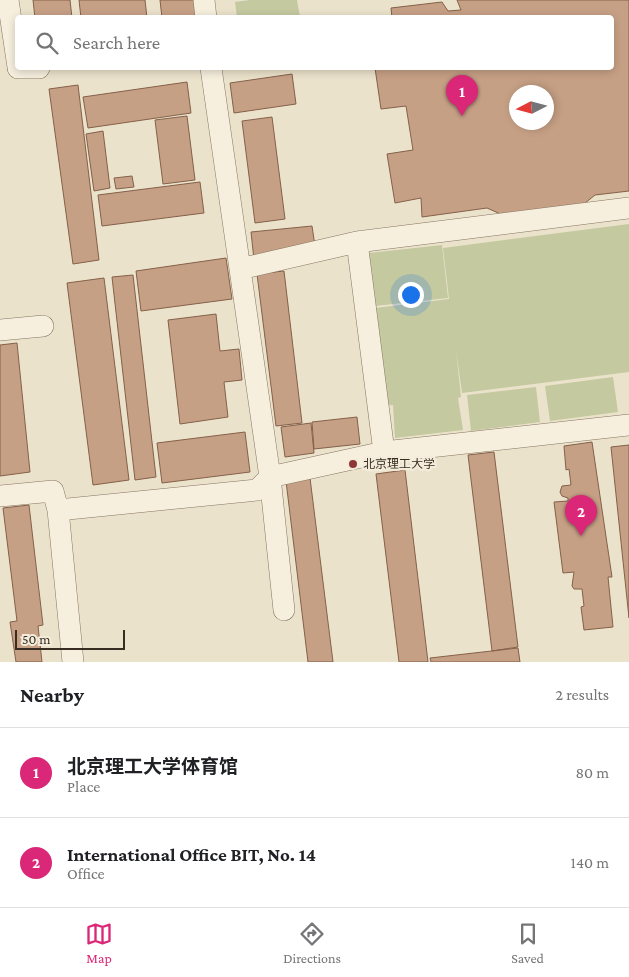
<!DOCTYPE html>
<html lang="en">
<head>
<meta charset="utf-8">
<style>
	body { margin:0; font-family:"Crimson Pro","Noto Sans SC",serif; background:#f6f6f6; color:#202124 }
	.compass { position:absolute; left:509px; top:85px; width:45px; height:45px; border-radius:50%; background:#fff; box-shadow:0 2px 8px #0003; rotate:264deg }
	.scale { position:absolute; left:15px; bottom:12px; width:110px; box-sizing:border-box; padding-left:5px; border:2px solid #392d23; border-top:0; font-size:14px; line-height:18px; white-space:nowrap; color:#392d23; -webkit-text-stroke:4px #f3ecda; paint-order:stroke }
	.you { position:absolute; left:410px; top:294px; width:18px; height:18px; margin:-12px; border:4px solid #fff; border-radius:50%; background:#1a73e8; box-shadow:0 0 0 8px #1a73e833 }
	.badge { display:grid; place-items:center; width:32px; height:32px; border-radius:50%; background:#db2777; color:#fff; font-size:16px; font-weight:700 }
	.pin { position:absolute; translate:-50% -41px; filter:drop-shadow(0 1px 2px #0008) }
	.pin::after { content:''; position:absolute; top:26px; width:18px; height:15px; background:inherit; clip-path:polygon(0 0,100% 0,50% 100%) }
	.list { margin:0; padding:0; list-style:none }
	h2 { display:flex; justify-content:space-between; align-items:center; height:65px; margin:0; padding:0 20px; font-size:21px }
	h2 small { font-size:16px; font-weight:400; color:#757577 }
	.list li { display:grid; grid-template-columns:32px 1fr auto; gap:15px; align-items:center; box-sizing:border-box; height:90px; padding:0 20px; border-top:1px solid #e0e0e0 }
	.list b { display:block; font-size:19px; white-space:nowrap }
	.list p { margin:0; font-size:16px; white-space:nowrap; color:#757577 }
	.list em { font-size:16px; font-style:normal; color:#757577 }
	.icon { flex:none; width:28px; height:28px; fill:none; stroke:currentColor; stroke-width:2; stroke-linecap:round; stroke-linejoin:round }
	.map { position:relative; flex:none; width:629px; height:662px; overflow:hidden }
	.search { position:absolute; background:#fff; box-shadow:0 2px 8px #0003; left:15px; right:15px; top:15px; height:55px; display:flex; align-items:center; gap:12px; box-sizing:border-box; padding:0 18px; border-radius:5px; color:#757577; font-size:19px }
	.sheet { height:245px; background:#fff }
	nav { display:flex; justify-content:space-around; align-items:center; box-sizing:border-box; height:70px; border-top:1px solid #e0e0e0; background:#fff; font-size:14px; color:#757577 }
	nav a { display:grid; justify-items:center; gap:2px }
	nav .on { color:#db2777 }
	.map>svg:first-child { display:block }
	.green { fill:#c4c9a0 }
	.building { fill:#c6a085; stroke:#846049; fill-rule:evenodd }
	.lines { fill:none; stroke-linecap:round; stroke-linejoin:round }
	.minor-casing { stroke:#877561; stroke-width:22 }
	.minor { stroke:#f6efde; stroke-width:21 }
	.poi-dot { fill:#903637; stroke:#f3ecda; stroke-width:2 }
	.labels { text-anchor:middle; stroke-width:4.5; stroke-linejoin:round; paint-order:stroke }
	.poi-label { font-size:12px; fill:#392d23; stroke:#f3ecda; text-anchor:start }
</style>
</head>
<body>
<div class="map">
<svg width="629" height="662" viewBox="0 0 629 662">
	<rect width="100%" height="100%" fill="#ebe2cb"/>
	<path class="green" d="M250,0H297L300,17H237L235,2Z
		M629,224V372L462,393L456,350L461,397L458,398L463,430L395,438L393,405L370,407L359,310L449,299L443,248Z
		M442,245L448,298L357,308L351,255Z
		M613,377L618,412L550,421L545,386Z
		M536,387L540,422L471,431L467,395Z"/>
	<path class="building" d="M33,0H70L72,18H35Z
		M79,0H145L147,18H81Z
		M160,0H194L196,18H162Z
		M457,0H629V191L595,195L579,208L505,216L487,208L422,217L421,198L395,203L387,154L413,150L406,106L381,109L375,68H612V18H392L391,8L442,2L448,11L461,10ZM516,92H546V122H516Z
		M292,74L296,104L234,113L230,83Z
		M187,82L191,113L88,128L83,97Z
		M78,85L99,260L73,264L49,89Z
		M187,116L195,180L163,184L155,120Z
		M272,117L285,219L255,223L242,121Z
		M103,131L110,188L94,191L86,134Z
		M132,176L134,187L116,189L114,178Z
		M200,182L204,213L102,226L98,195Z
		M312,226L316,253L254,260L251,232Z
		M226,258L232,299L141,311L136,271Z
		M284,271L302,423L276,426L257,274Z
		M133,275L156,477L135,480L112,277Z
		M104,278L129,480L93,485L67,283Z
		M216,314L220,351L239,349L242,380L224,382L228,417L180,424L168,320Z
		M17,343L30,472L0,476V345Z
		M357,417L360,444L314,449L312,422Z
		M311,423L314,453L285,457L281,427Z
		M245,432L250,472L162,483L157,443Z
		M592,442L612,577H608L613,627L584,630L581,607L584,606L582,589H574L572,586L574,572L563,573L554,502L568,501V498L562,496L560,492L562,486L571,485L569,469L566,470L564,446Z
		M629,445V618L611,447Z
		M494,452L518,647L492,651L468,455Z
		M405,470L428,662H399L376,474Z
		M310,478L333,662H308L286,481Z
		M29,505L43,625L38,626L42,662H16L10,622L17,621L3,508Z
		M518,648L520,662H431L430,658Z"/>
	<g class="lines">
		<defs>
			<path id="minor" d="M8,0L18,67
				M204,0L206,18
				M18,68H39
				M211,68L270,477L284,610
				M357,242L384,452L629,425
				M240,269L357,242L629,208
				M0,330L43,326
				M0,496L53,491L58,510
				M73,662L58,510L257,490L270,477L384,452"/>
		</defs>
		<use href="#minor" class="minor-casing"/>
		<use href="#minor" class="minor"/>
	</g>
	<circle class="poi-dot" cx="353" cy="464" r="5"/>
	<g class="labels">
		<g class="poi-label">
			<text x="363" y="468">北京理工大学</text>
		</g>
	</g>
</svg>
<svg class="compass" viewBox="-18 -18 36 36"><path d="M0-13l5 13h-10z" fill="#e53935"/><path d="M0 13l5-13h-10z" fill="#757577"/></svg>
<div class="scale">50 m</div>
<div class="you"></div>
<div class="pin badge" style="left:462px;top:116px">1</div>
<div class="pin badge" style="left:581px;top:536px">2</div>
<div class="search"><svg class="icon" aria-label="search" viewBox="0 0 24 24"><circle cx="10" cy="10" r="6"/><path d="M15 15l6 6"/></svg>Search here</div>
</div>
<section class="sheet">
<h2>Nearby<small>2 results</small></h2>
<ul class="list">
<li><span class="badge">1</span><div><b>北京理工大学体育馆</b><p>Place</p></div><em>80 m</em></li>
<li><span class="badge">2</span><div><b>International Office BIT, No. 14</b><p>Office</p></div><em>140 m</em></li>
</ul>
</section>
<nav>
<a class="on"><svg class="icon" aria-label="map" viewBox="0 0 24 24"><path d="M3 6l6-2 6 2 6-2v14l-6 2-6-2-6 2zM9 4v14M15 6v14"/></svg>Map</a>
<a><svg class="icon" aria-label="directions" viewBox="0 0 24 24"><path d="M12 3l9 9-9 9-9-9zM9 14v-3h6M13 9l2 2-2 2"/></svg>Directions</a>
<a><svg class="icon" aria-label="saved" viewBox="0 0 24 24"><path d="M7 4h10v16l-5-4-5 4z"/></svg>Saved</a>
</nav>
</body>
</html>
